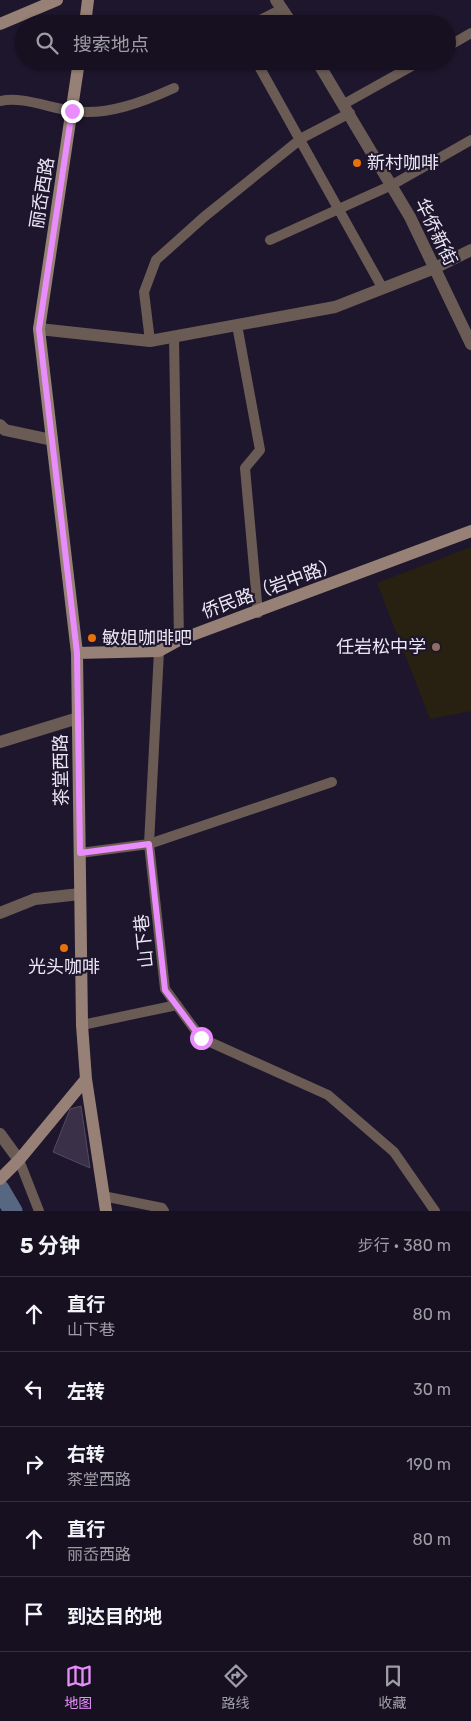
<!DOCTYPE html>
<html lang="zh">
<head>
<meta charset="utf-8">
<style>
	body { margin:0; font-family:Rubik,"Noto Sans SC",sans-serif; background:#231e2e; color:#f1f3f6 }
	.stop { position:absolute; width:15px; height:15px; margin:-11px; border:4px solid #e98dfd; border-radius:50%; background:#fff }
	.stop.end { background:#e98dfd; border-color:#fff; box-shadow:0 1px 5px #0008 }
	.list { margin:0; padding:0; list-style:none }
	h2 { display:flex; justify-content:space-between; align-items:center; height:65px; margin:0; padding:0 20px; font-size:21px }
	h2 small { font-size:16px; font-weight:400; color:#9e9da5 }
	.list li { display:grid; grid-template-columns:32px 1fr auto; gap:15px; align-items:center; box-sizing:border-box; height:75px; padding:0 20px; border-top:1px solid #35303f }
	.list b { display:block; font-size:19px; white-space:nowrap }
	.list p { margin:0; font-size:16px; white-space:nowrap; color:#9e9da5 }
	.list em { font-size:16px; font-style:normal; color:#9e9da5 }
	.icon { flex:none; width:28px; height:28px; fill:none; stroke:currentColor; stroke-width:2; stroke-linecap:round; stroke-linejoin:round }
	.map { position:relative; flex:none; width:471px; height:1211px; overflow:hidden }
	.search { position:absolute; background:#161021; box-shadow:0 1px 4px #0004; left:15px; right:15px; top:15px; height:55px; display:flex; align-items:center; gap:12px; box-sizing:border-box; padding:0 18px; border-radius:28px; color:#9e9da5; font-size:19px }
	.sheet { height:440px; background:#161021 }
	nav { display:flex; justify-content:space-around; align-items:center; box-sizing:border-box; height:70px; border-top:1px solid #35303f; background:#161021; font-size:14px; color:#9e9da5 }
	nav a { display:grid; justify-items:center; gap:2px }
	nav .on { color:#e98dfd }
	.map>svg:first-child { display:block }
	.education { fill:#282111 }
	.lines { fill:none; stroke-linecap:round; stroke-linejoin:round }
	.canal { stroke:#576782; stroke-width:19 }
	.building { fill:#3a3149; stroke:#524962 }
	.lane { stroke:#6a5b55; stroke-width:10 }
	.street { stroke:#6a5b55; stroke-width:12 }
	.secondary { stroke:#978076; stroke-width:12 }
	.route { stroke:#e98dfd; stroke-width:6 }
	.food-dot { fill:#e8710a; stroke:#1e162c; stroke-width:2 }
	.education-dot { fill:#8d6e63; stroke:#1e162c; stroke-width:2 }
	.labels { text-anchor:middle; stroke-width:4.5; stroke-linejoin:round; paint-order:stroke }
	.poi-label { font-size:18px; fill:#ece7f6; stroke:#1e162c; text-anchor:start }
	.street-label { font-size:18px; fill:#ece7f6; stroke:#1e162c }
</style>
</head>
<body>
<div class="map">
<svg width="471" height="1211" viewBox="0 0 471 1211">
	<rect width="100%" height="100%" fill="#1e162c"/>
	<path class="education" d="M471,547V711L430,719L377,583Z"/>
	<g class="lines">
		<path class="canal" d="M0,1189L13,1211"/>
	</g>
	<path class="building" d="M81,1106L90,1168L53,1152L70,1109Z"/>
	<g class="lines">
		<path class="lane" d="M252,24L282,9
			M447,47L471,33
			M256,61L383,289
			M0,101C23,96 49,108 73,111C107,116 143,102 174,88
			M344,104L421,61
			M270,240L392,185L471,140
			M237,325L260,450L245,468L258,613
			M174,337L179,640
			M150,341L144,292L156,260L204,217L302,138L350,113
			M159,651L149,844L165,989L201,1038L328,1095L394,1152L435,1211
			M80,853L149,844L332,782
			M82,1025L177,1005
			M19,1160L39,1211
			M103,1196L162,1208L164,1211"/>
		<path class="street" d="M276,0L292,24
			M317,61L410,217L471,344
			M39,329L150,341L335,307L435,268L471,250
			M0,425L5,430L52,440
			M0,742L78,718
			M0,913L35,899L80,894
			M0,1134L19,1160"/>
		<path class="secondary" d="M0,24L57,0
			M85,24L88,0
			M79,61L39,329L77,653L82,1025L86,1079L106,1211
			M77,653L159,651L179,640L471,531
			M0,1179L19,1160L86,1079"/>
	</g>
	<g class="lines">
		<path class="route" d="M72,111L39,329L77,653L80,853L149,844L165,990L201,1038"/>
	</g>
	<g class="food-dot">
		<circle cx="357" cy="163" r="5"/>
		<circle cx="92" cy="638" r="5"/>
		<circle cx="64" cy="948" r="5"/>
	</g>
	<circle class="education-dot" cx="436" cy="647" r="5"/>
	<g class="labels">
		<g class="poi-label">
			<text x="367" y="169">新村咖啡</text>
			<text x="102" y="644">敏姐咖啡吧</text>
			<text x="426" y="653" text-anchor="end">任岩松中学</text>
			<text x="64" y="973" text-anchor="middle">光头咖啡</text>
		</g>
		<g class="street-label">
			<text transform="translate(42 193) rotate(-81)" y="6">丽岙西路</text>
			<text transform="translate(436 232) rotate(64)" y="6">华侨新街</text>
			<text transform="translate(270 588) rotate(-20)" y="6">侨民路（岩中路）</text>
			<text transform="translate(61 770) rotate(-91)" y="6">茶堂西路</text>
			<text transform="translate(144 941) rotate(-96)" y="6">山下巷</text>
		</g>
	</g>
</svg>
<div class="stop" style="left:201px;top:1038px"></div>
<div class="stop end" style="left:72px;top:111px"></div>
<div class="search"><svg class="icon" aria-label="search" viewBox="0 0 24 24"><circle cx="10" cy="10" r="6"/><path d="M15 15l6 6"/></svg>搜索地点</div>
</div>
<section class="sheet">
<h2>5 分钟<small>步行 · 380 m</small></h2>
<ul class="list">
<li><svg class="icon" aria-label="ahead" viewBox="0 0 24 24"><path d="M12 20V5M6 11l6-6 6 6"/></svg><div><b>直行</b><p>山下巷</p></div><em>80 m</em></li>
<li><svg class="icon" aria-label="left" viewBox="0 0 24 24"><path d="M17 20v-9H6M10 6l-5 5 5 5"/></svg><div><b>左转</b></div><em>30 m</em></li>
<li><svg class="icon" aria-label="right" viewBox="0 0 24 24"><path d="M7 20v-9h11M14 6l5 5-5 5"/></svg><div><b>右转</b><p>茶堂西路</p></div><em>190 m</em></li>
<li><svg class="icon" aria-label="ahead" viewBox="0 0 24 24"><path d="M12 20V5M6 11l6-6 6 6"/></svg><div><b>直行</b><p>丽岙西路</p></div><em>80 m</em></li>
<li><svg class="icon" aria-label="arrive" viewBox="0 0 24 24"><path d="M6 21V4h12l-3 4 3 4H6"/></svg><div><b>到达目的地</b></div></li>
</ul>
</section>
<nav>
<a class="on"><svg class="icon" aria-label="map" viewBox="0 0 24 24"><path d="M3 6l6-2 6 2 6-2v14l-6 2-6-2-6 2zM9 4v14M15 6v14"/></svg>地图</a>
<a><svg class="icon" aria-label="directions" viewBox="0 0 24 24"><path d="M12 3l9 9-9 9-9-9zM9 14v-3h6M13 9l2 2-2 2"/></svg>路线</a>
<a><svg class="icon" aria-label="saved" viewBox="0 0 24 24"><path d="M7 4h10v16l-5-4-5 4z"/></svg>收藏</a>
</nav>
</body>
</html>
